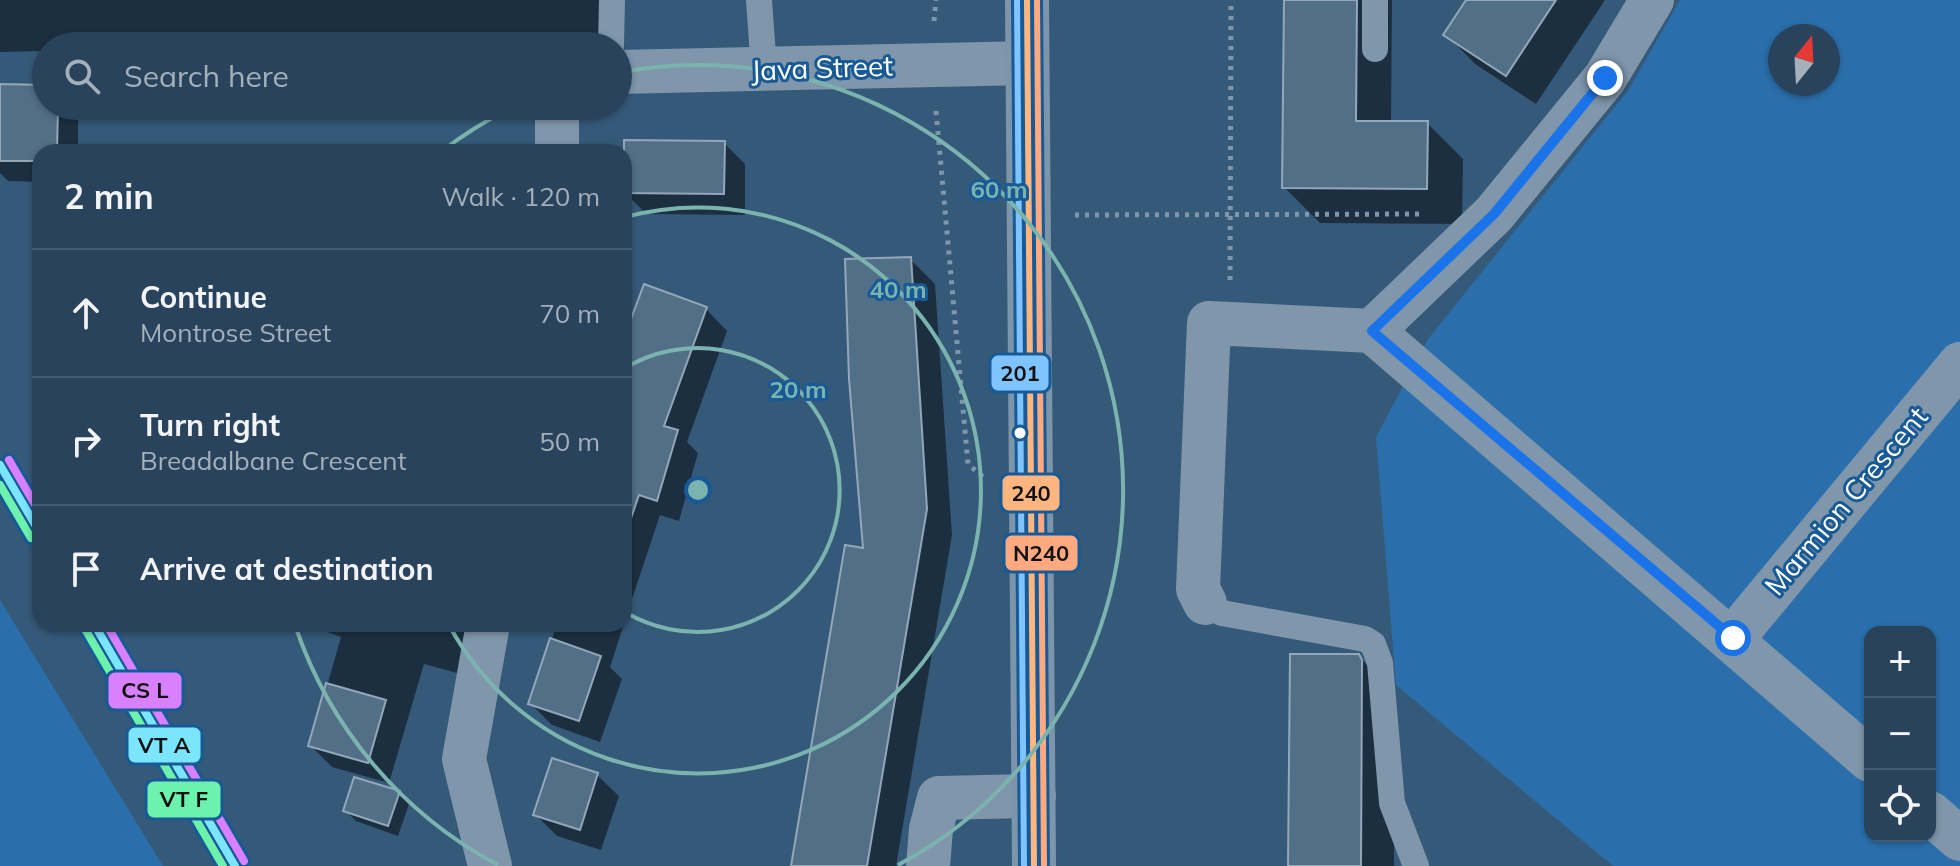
<!DOCTYPE html>
<html lang="en">
<head>
<meta charset="utf-8">
<style>
	body { margin:0; font-family:Mulish,sans-serif; background:#344e64; color:#f1f3f6 }
	.controls { position:absolute; right:24px; bottom:24px; display:grid; overflow:hidden; border-radius:16px; box-shadow:0 2px 6px #0004 }
	.controls button { width:72px; height:72px; display:grid; place-items:center; padding:0; border:0; border-bottom:2px solid #445c71; background:#28435b; color:#f1f3f6; font:40px sans-serif }
	.compass { position:absolute; left:1768px; top:24px; width:72px; height:72px; border-radius:50%; background:#28435b; box-shadow:0 2px 6px #0004; rotate:18deg }
	.stop { position:absolute; width:24px; height:24px; margin:-18px; border:6px solid #1a73e8; border-radius:50%; background:#fff }
	.stop.end { background:#1a73e8; border-color:#fff; box-shadow:0 2px 8px #0008 }
	.list { margin:0; padding:0; list-style:none }
	h2 { display:flex; justify-content:space-between; align-items:center; height:104px; margin:0; padding:0 32px; font-size:34px }
	h2 small { font-size:26px; font-weight:400; color:#a5b0bb }
	.list li { display:grid; grid-template-columns:52px 1fr auto; gap:24px; align-items:center; box-sizing:border-box; height:128px; padding:0 32px; border-top:2px solid #445c71 }
	.list b { display:block; font-size:30px; white-space:nowrap }
	.list p { margin:0; font-size:26px; white-space:nowrap; color:#a5b0bb }
	.list em { font-size:26px; font-style:normal; color:#a5b0bb }
	.icon { flex:none; width:44px; height:44px; fill:none; stroke:currentColor; stroke-width:2; stroke-linecap:round; stroke-linejoin:round }
	.map { position:relative; flex:none; width:1960px; height:866px; overflow:hidden }
	.search { position:absolute; background:#28435b; box-shadow:0 2px 6px #0004; left:32px; top:32px; width:600px; height:88px; display:flex; align-items:center; gap:20px; box-sizing:border-box; padding:0 28px; border-radius:44px; color:#a5b0bb; font-size:30px }
	.panel { position:absolute; background:#28435b; box-shadow:0 2px 6px #0004; left:32px; top:144px; width:600px; height:488px; border-radius:24px }
	.map>svg:first-child { display:block }
	.green { fill:#2a6fab; fill-rule:evenodd }
	.shadow { fill:#0007 }
	.building { fill:#526f88; stroke:#93a7b9; stroke-width:2 }
	.lines { fill:none; stroke-linecap:round; stroke-linejoin:round }
	.path { stroke:#7f96ab; stroke-width:5; stroke-dasharray:4 6; stroke-linecap:butt }
	.lane { stroke:#7f96ab; stroke-width:26 }
	.street { stroke:#7f96ab; stroke-width:44 }
	.primary { stroke:#7d95aa; stroke-width:44 }
	.bus-1-casing { stroke:#185a96; stroke-width:12 }
	.bus-2-casing { stroke:#185a96; stroke-width:12 }
	.bus-3-casing { stroke:#185a96; stroke-width:12 }
	.bus-1 { stroke:#ffb580; stroke-width:6 }
	.bus-2 { stroke:#80c4ff; stroke-width:6 }
	.bus-3 { stroke:#ffa980; stroke-width:6 }
	.rail-1-casing { stroke:#185a96; stroke-width:14 }
	.rail-2-casing { stroke:#185a96; stroke-width:14 }
	.rail-3-casing { stroke:#185a96; stroke-width:14 }
	.rail-1 { stroke:#7ae5fd; stroke-width:8 }
	.rail-2 { stroke:#6df2ae; stroke-width:8 }
	.rail-3 { stroke:#d880ff; stroke-width:8 }
	.route { stroke:#1a73e8; stroke-width:10 }
	.ring { fill:none; stroke:#7bb4af; stroke-width:4 }
	.bus-dot { fill:#fff; stroke:#185a96; stroke-width:3 }
	.labels { text-anchor:middle; stroke-width:6; stroke-linejoin:round; paint-order:stroke }
	.street-label { font-size:28px; fill:#fff; stroke:#185a96 }
	.centre { fill:#7bb4af; stroke:#185a96; stroke-width:4 }
	.ring-label { font-size:24px; text-anchor:middle; font-weight:bold; fill:#7bb4af; stroke:#185a96; stroke-width:6; stroke-linejoin:round; paint-order:stroke }
	.line-badge { stroke:#185a96; stroke-width:3 }
	.pale-badge-label { font-size:22px; text-anchor:middle; font-weight:bold; fill:#111 }
</style>
</head>
<body>
<div class="map">
<svg width="1960" height="866" viewBox="0 0 1960 866">
	<rect width="100%" height="100%" fill="#355979"/>
	<path class="green" d="M1680,0H1960V866H1613L1396,685L1376,437L1428,339L1629,89ZM1780,36H1828V84H1780ZM1870,632H1930V836H1870Z
		M0,600L163,866H0Z"/>
	<path class="shadow" d="M0,0H604L605,44L46,46V51L0,52Z
		M1286,0H1392L1391,123H1427L1463,159L1462,224L1320,223L1284,187Z
		M1468,0H1605L1536,104L1475,64L1446,34Z
		M0,86L46,87V106H75L78,109V152H40V182L8,181L0,173Z
		M724,143L745,164V215L646,214L625,192Z
		M910,259L935,284L952,535L896,866H820Z
		M706,309L727,331L687,442L698,453L679,521L660,515L624,623V344Z
		M305,624H471L457,673L424,664L389,783L332,767L310,745L341,637Z
		M557,624H624L610,667L622,679L600,742L552,725L530,703Z
		M1358,656L1394,692V866H1290Z
		M597,775L619,796L601,850L557,836L535,814Z
		M398,793L409,804L398,836L356,821L345,810Z"/>
	<path class="building" d="M1284,0H1357L1356,121H1428L1427,189L1282,188Z
		M1466,0H1556L1506,76L1443,35Z
		M0,84L46,85V106H58L57,152H40V161H0Z
		M624,140L725,141L724,194L624,193Z
		M911,257L927,509L867,866H791L845,545L863,548L849,379L845,259Z
		M644,284L707,307L664,426L678,430L657,501L639,495L629,524L624,523V338Z
		M550,638L601,656L579,721L528,704Z
		M1290,654H1359L1362,660L1361,866H1288Z
		M326,683L386,700L368,763L308,746Z
		M552,758L598,773L580,830L533,815Z
		M354,777L400,791L388,826L343,811Z"/>
	<g class="lines">
		<path class="path" d="M934,21L936,0
			M936,111L968,464L983,477
			M1075,215L1425,214
			M1230,280L1231,0"/>
		<path class="lane" d="M759,0L764,70
			M611,46L612,0
			M1375,49V0
			M1205,603L1222,613L1365,639L1373,644L1380,663L1392,803L1416,866"/>
		<path class="street" d="M618,72L1027,63
			M557,152V106
			M1372,331L1494,214L1605,78L1652,0
			M1205,603L1198,589L1209,323L1372,331L1870,760
			M488,624L464,759L490,866
			M1733,638L1960,364
			M1930,813L1960,839
			M928,866L931,829L939,798L1034,796"/>
		<path class="primary" d="M1027,0L1034,866"/>
		<defs>
			<path id="bus-1" d="M1027,0L1034,866"/>
			<path id="bus-2" d="M1017,0L1024,866"/>
			<path id="bus-3" d="M1037,0L1044,866"/>
		</defs>
		<use href="#bus-1" class="bus-1-casing"/>
		<use href="#bus-2" class="bus-2-casing"/>
		<use href="#bus-3" class="bus-3-casing"/>
		<use href="#bus-1" class="bus-1"/>
		<use href="#bus-2" class="bus-2"/>
		<use href="#bus-3" class="bus-3"/>
		<defs>
			<path id="rail-1" d="M0,465L40,533
				M94,624L235,866"/>
			<path id="rail-2" d="M0,485L31,538
				M85,629L223,866"/>
			<path id="rail-3" d="M9,460L40,513
				M106,624L244,861"/>
		</defs>
		<use href="#rail-1" class="rail-1-casing"/>
		<use href="#rail-2" class="rail-2-casing"/>
		<use href="#rail-3" class="rail-3-casing"/>
		<use href="#rail-1" class="rail-1"/>
		<use href="#rail-2" class="rail-2"/>
		<use href="#rail-3" class="rail-3"/>
	</g>
	<g class="lines">
		<path class="route" d="M1605,78L1494,214L1372,331L1733,638"/>
	</g>
	<g class="ring">
		<path d="M625 368A142 142 0 1 1 625 612"/>
		<path d="M625 217A283 283 0 1 1 449 625"/>
		<path d="M498 865A425 425 0 0 1 295 625M442 151A425 425 0 0 1 515 106M621 72A425 425 0 0 1 898 865"/>
	</g>
	<circle class="bus-dot" cx="1020" cy="433" r="7"/>
	<g class="labels">
		<g class="street-label">
			<text transform="translate(822 68) rotate(-2)" y="10">Java Street</text>
			<text transform="translate(1846 501) rotate(-50)" y="10">Marmion Crescent</text>
		</g>
	</g>
	<circle cx="698" cy="490" r="12" class="centre"/>
	<g class="ring-label">
		<text x="999" y="198">60 m</text>
		<text x="898" y="298">40 m</text>
		<text x="798" y="398">20 m</text>
	</g>
	<g class="line-badge">
		<rect x="990" y="354" width="60" height="38" rx="8" fill="#80c4ff"/>
		<rect x="1001" y="474" width="60" height="38" rx="8" fill="#ffb580"/>
		<rect x="1004" y="534" width="75" height="38" rx="8" fill="#ffa980"/>
		<rect x="107" y="671" width="76" height="39" rx="8" fill="#d880ff"/>
		<rect x="127" y="726" width="75" height="38" rx="8" fill="#7ae5fd"/>
		<rect x="146" y="780" width="76" height="39" rx="8" fill="#6df2ae"/>
	</g>
	<g class="pale-badge-label">
		<text x="1020" y="381">201</text>
		<text x="1031" y="501">240</text>
		<text x="1041" y="561">N240</text>
		<text x="145" y="698">CS L</text>
		<text x="164" y="753">VT A</text>
		<text x="184" y="807">VT F</text>
	</g>
</svg>
<div class="controls">
<button>+</button>
<button>−</button>
<button><svg class="icon" aria-label="locate" viewBox="0 0 24 24"><circle cx="12" cy="12" r="6"/><path d="M12 2v4M12 18v4M2 12h4M18 12h4"/></svg></button>
</div>
<svg class="compass" viewBox="-18 -18 36 36"><path d="M0-13l5 13h-10z" fill="#e53935"/><path d="M0 13l5-13h-10z" fill="#a5b0bb"/></svg>
<div class="stop" style="left:1733px;top:638px"></div>
<div class="stop end" style="left:1605px;top:78px"></div>
<div class="search"><svg class="icon" aria-label="search" viewBox="0 0 24 24"><circle cx="10" cy="10" r="6"/><path d="M15 15l6 6"/></svg>Search here</div>
<section class="panel">
<h2>2 min<small>Walk · 120 m</small></h2>
<ul class="list">
<li><svg class="icon" aria-label="ahead" viewBox="0 0 24 24"><path d="M12 20V5M6 11l6-6 6 6"/></svg><div><b>Continue</b><p>Montrose Street</p></div><em>70 m</em></li>
<li><svg class="icon" aria-label="right" viewBox="0 0 24 24"><path d="M7 20v-9h11M14 6l5 5-5 5"/></svg><div><b>Turn right</b><p>Breadalbane Crescent</p></div><em>50 m</em></li>
<li><svg class="icon" aria-label="arrive" viewBox="0 0 24 24"><path d="M6 21V4h12l-3 4 3 4H6"/></svg><div><b>Arrive at destination</b></div></li>
</ul>
</section>
</div>
</body>
</html>
